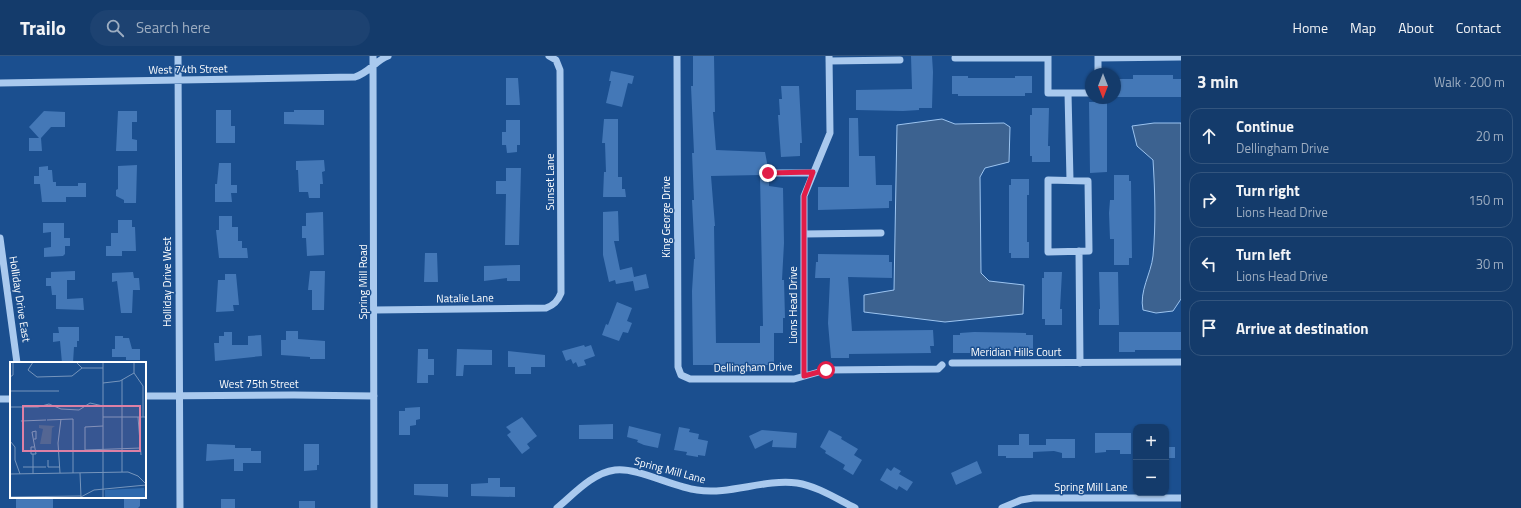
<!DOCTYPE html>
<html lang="en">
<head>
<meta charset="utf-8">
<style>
	body { margin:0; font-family:"Titillium Web",sans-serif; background:#1d4271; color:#f1f3f6 }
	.controls { position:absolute; right:12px; bottom:12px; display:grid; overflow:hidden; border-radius:8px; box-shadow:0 1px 3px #0004 }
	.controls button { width:36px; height:36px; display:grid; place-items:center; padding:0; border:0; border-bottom:1px solid #33557e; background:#143b6b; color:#f1f3f6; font:20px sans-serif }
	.compass { position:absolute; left:1085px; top:12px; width:36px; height:36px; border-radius:50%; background:#143b6b; box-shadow:0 1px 3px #0004; rotate:180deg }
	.stop { position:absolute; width:12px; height:12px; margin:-9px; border:3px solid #e11d48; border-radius:50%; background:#fff }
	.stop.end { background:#e11d48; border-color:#fff; box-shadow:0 1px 4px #0008 }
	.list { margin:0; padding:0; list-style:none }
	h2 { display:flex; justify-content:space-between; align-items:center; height:52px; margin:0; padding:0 16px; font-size:17px }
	h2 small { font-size:13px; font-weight:400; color:#9dadc1 }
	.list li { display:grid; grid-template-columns:26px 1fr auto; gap:12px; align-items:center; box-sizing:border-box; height:56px; margin:0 8px 8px; padding:0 8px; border:1px solid #33557e; border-radius:12px }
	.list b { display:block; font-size:15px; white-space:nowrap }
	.list p { margin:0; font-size:13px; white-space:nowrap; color:#9dadc1 }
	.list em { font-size:13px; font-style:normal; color:#9dadc1 }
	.icon { flex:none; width:22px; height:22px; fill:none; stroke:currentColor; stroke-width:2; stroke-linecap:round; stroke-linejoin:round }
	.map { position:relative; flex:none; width:1181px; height:452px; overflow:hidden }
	header { display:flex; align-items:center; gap:24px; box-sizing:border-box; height:56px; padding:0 20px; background:#143b6b; border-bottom:1px solid #33557e }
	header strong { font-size:19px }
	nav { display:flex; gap:22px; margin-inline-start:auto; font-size:14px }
	.search { width:280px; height:36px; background:#1d4271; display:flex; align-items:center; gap:10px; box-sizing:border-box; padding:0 14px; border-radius:22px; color:#9dadc1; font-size:15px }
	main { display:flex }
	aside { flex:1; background:#143b6b }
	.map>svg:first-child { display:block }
	.water { fill:#3c6290; stroke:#9cc4f0 }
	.building { fill:#4478b7; fill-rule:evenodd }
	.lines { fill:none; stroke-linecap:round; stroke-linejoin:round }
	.minor { stroke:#a9c9ee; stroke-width:7 }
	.route { stroke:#e11d48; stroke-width:5 }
	.labels { text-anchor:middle; stroke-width:3; stroke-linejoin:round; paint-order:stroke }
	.street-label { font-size:11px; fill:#fff; stroke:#1b4f8f }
	.inset-road { fill:none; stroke:#7695bc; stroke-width:1 }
	.view { fill:#dd80a5; fill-opacity:0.15; stroke:#dd80a5; stroke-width:2 }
	.inset-edge { fill:none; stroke:#fff; stroke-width:2 }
</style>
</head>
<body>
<header>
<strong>Trailo</strong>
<div class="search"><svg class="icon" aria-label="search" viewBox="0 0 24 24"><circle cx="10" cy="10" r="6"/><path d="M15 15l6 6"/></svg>Search here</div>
<nav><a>Home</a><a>Map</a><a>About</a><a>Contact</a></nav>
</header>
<main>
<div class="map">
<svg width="1181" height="452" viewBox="0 0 1181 452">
	<rect width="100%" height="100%" fill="#1b4f8f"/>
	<path class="water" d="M942,63L955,68L1004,67L1010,71L1009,106L985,112L980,121L981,217L989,225L1024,229L1023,258L945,266L864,256V239L894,234L897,69Z
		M1154,67H1181V243L1173,255L1156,257L1143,254C1139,235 1151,218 1153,200C1156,168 1155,136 1153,104L1137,90L1132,70Z"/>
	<path class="building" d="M693,0H714L715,56H713L716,94L765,96L768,112L764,114V119L769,122V130L783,132L784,187L782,224H784L785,262H783V277H774V309H693L692,235L694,203H695L692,144H694L692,97H694L691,30H693ZM760,119L763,270H760V287H716L714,170H715L711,120Z
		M911,0H932L933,16L932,52H919V54L903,55L856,54V34L912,33Z
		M611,15L634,20L632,28L628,27L622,51L606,47L611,25H609Z
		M1133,19H1173V23H1181V41H1115V23H1133Z
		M952,20H968V22H1015V20H1032V37H1025V40H958V38H952Z
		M506,22H518L520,49H506Z
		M781,30H799L802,87H800V100L781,101L778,59H780L779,43H782Z
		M1089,46H1107V116L1090,117Z
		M1032,52H1049L1048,90H1050V106H1032V100H1030V59H1032Z
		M216,54H231V70H235V87H216Z
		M294,54H324V69L284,68V56H294Z
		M44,55L65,56V71H51L41,82L42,95H29V82H39L29,71Z
		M118,55H137V66H132V83L137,84V95H116Z
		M849,62H858L859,100H875L876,129H892V145H889V152L818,154V131H849Z
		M604,63H618V121H622V133H625L626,141H603L604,116H606L605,87H602Z
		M506,64H520V89H517V96L507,97L506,89H502V76H506Z
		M324,104L325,115L322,116L323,128H320V142H309L308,136H299L298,114H296V105Z
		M219,107H231V129H237V137H231L232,146H215V128H217Z
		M137,109L136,147H124V144L116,140V134L118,133V110Z
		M48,110V114H52L53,126H56V130H78V127H86V141H66V146H42L40,128H34V120H39V111Z
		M506,112H521L519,189H505L506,138H496V125H506Z
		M1114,119H1129V125H1131L1132,202H1129V209H1114V183H1110L1109,157L1110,144H1114Z
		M1011,123H1029V139H1027V186H1029V202H1011V197H1009V129H1011Z
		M618,155L619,185H614L620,214L632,211L634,221L646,218L649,232L635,235L633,225L616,228L615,224L609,226L603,199V156Z
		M323,156L324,199L307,200L306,182H302V170H306V157Z
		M219,160H232V171H238V185H242V192H247L248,202H219L216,174H219Z
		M118,164H132V171H135L136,195H122V200H106V190H111V177H118Z
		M43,167H64V182H70V190H65V198L63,200L44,201V192L51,191V176L43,177Z
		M425,197H437L438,226H424Z
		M818,198L889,199V206H892V222L848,221L852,275L933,274L934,290H930L931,297L849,298V302H831L828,267L830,222H815L816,206H818Z
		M520,209V225H507V222L484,225V210Z
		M75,215V224H67V243L83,242L84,254L56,253V239H52L51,230H46V222H51V216Z
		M310,215H325L324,254H312V234H308Z
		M133,216L134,222H139L140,234H133L132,257H121L117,225L112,226V217Z
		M1044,216H1062L1060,253H1062V269H1045V263H1042V222H1044Z
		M1099,216H1118L1119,269H1099V253H1100Z
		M225,218H236L239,249H233L234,255L216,256L218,224H225Z
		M617,246L632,252L627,265L632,267L628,277L623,276L619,285L602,279L606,268L608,269Z
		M58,271H79V285H77V291H74L73,307H62L60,285L53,286V277H59Z
		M286,275H298V283L325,285V303H310V301L281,299V284H286Z
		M224,276H232V289H248V280L261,279L262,300L215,305L214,287H219V280H224Z
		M974,276L1026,277V279H1033V296L1017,297V294L970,295V297H953V279H960V277Z
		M1119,276H1181V294H1135V296H1119Z
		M115,280H123V282H129L132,293H140V304H126V301H112V293H115Z
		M584,289L585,291L591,289L595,300L584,304L586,309L578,311L576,306L573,308L571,303L566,305L562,295Z
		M418,293H428V303H434V319H428V327H417Z
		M457,293L492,294V309H464L463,320H456Z
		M508,295L545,299V311H531V318H515V311H508Z
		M420,351V363L416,364V369L410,370V379H399V355H405V352Z
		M522,361L537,380L527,388L530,392L522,398L507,379L511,376L506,371Z
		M613,368V383H579V369Z
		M629,370L661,378L658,392L644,389L637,386L638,384L627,381Z
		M679,371L690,373L689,376L699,378L698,383L708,385L705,400L698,399V401L686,399L687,396L674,394Z
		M762,374L797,377L796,392L772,391L773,384L755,393L749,380Z
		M829,374L842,381L841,383L858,393L854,399L862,404L853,419L843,413L845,409L825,397L826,395L820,391Z
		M1095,377H1131V398H1120V394H1106V396L1095,397Z
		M1019,378H1029V389H1046V383H1075V402H1062V397L1054,395L1033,396V402H1006V400H998V389H1019Z
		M207,388L235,389V392H251V395H261V407H243V415H234V403L206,405Z
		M304,388H319V409H317V414L304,415Z
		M1166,391H1175V402H1166Z
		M977,405L982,417L956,429L951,417Z
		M894,411L901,415L899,418L913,426L907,435L899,430L897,434L880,424L887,412L891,415Z
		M488,422H500V431H515V441L471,440V428L488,427Z
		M414,428H448V441L414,439Z
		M16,441L53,443V452H16Z
		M124,441H140V450L138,452H124Z
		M221,443H235V452H221Z
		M299,445H315V452H299Z"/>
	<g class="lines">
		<path class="minor" d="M178,0L180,452
			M373,0L374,452
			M677,0L678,311L681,319L690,323H794L826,314L938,313L942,309
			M1048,0V37H1091
			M1098,0V18
			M955,2H1048
			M1098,2L1181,1
			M829,5L900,4
			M0,27L355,21C370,16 375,5 388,0
			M1068,37L1070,124
			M768,117H813
			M1048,124L1088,125L1089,195L1048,196Z
			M804,178L881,177
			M0,182L17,307
			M1079,195L1080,307
			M374,254L546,252C554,249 558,245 561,237L560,14L556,4L549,0
			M952,307L1181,306
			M804,320V140L830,77L829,0
			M145,340L294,339L374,340
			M0,343H11
			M557,452C574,438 592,417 615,414C637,411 673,431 697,434C730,439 763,423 797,427C817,430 837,443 855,452
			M1002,452L1021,444L1033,442H1181"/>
	</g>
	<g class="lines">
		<path class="route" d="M768,117L813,116L804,140V320L826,314"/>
	</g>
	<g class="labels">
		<g class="street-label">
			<text transform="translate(188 13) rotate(-1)" y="4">West 74th Street</text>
			<text transform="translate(550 126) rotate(-90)" y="4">Sunset Lane</text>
			<text transform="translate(666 161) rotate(-90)" y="4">King George Drive</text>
			<text transform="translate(167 226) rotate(-90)" y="4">Holliday Drive West</text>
			<text transform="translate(363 226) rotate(-90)" y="4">Spring Mill Road</text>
			<text transform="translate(465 242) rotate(-1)" y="4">Natalie Lane</text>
			<text transform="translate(20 243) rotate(81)" y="4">Holliday Drive East</text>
			<text transform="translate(793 249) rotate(-90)" y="4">Lions Head Drive</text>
			<text x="1016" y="300">Meridian Hills Court</text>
			<text transform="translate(753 311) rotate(-1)" y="4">Dellingham Drive</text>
			<text x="259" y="332">West 75th Street</text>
			<text transform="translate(670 414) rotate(15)" y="4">Spring Mill Lane</text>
			<text x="1091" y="435">Spring Mill Lane</text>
		</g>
	</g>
	<g transform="translate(10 306)">
		<rect width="136" height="136" fill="#1b4f8f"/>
		<path d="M134,126L136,136H95V128Z" fill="#2e69ad"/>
		<path d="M29,63L45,64L42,66L41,82H30L33,67L29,66Z" fill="#3c6290"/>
		<path class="inset-road" d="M23,0L18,8L27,15L62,14L72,6M66,0L72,6H93M93,0V136M124,0V11L133,24V55M0,15L3,13V0M112,18V110M93,21L110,19L124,11M0,29H49M0,45H28L39,42L51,47L69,48L80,41L93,44M93,55H136M128,55L131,93M37,58L63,57V111M11,59L36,58M93,64L75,65V88L131,86M24,77H26V69L22,70L26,92H21V85H24M0,79L5,85V98L10,112M23,92V112M38,98V105H50M13,105H36M50,111L48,81L51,57M70,111L71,135M0,112L118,110L128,114L136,122M0,135L71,134M69,136L84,128L136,123"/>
		<path class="view" d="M13,44H130V89H13Z"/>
		<rect width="136" height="136" class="inset-edge"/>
	</g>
</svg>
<div class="controls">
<button>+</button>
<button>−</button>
</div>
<svg class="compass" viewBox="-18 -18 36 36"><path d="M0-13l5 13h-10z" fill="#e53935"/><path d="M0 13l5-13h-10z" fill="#9dadc1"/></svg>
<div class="stop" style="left:826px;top:314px"></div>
<div class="stop end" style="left:768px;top:117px"></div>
</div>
<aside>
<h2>3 min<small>Walk · 200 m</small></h2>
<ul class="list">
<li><svg class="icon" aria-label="ahead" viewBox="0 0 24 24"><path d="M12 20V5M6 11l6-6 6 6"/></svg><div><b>Continue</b><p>Dellingham Drive</p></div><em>20 m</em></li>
<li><svg class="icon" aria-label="right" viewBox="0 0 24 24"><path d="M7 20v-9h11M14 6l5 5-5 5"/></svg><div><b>Turn right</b><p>Lions Head Drive</p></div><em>150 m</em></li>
<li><svg class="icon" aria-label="left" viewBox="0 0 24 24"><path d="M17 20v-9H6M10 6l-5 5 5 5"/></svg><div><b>Turn left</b><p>Lions Head Drive</p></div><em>30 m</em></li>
<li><svg class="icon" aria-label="arrive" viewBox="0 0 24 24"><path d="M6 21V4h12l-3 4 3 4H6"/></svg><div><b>Arrive at destination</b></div></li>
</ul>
</aside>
</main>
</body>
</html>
